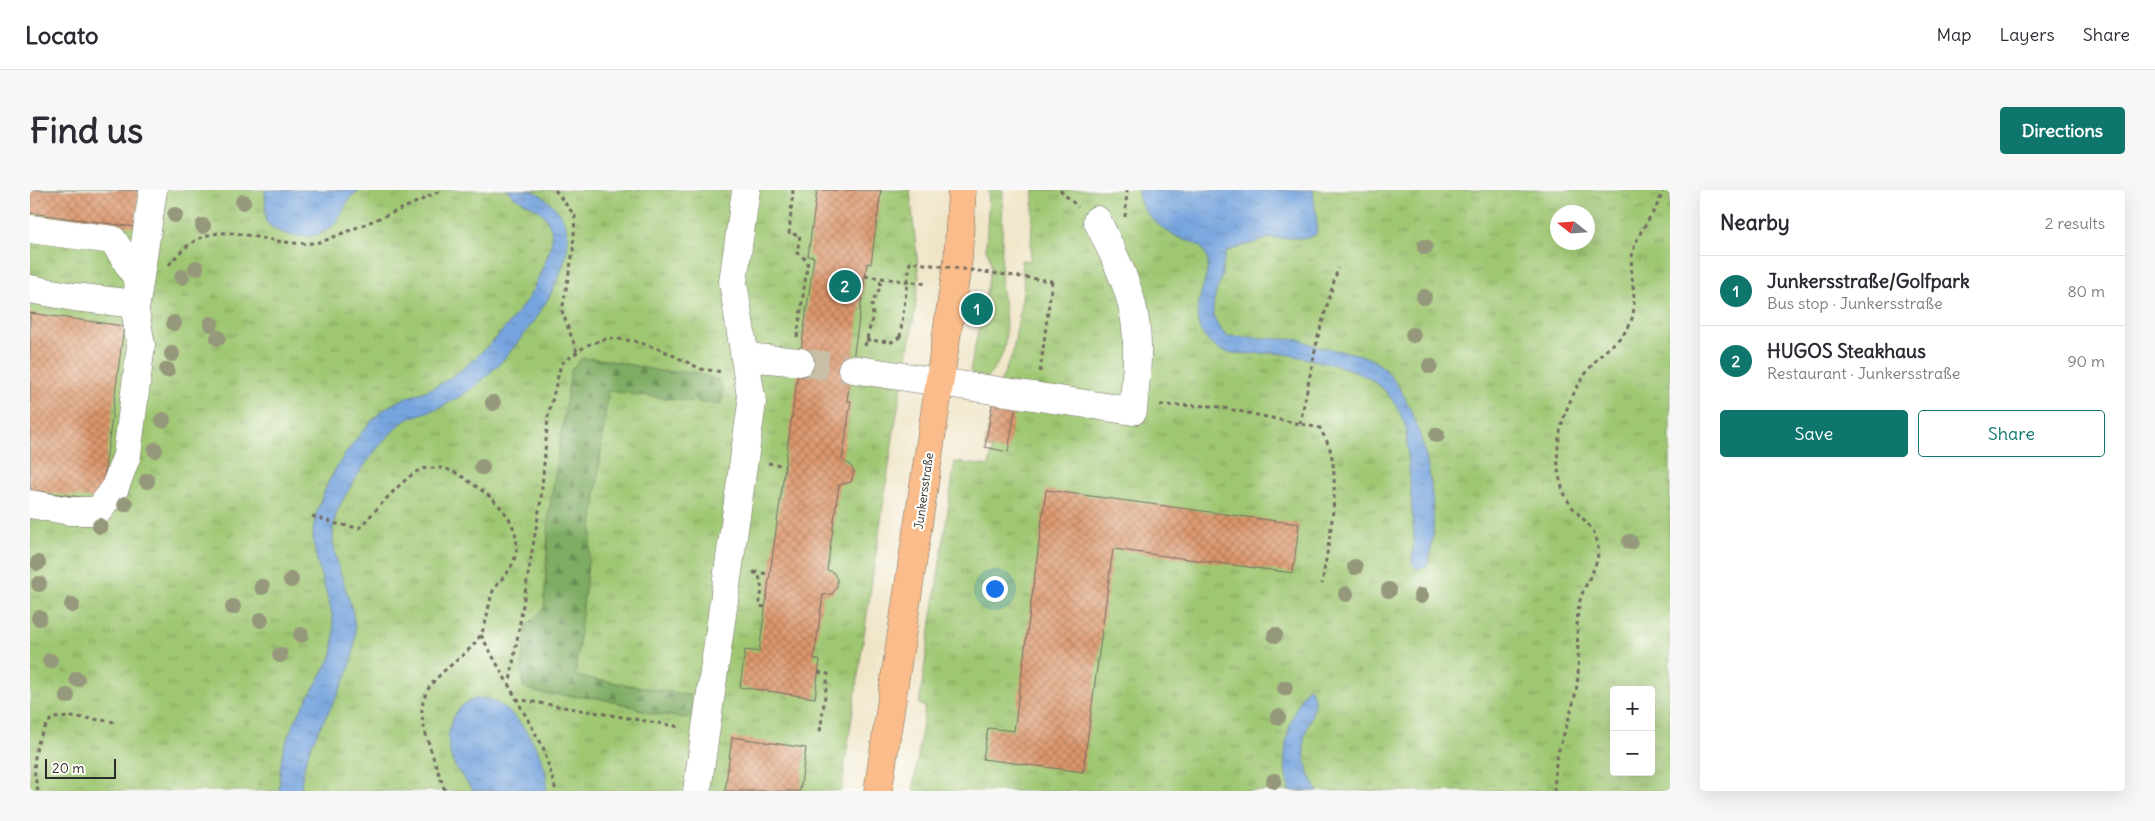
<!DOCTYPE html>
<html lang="en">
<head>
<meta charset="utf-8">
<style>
	body { margin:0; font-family:Delius,sans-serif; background:#f7f7f7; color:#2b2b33 }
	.controls { position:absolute; right:15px; bottom:15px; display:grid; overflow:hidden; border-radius:5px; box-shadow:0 5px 20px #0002 }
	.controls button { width:45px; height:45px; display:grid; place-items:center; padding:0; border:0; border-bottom:1px solid #e1e1e2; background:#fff; color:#2b2b33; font:25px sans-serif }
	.compass { position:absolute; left:1520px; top:15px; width:45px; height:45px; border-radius:50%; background:#fff; box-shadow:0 5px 20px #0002; rotate:287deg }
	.scale { position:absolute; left:15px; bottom:12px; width:71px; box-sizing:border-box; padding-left:5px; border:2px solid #2b2b2b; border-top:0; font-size:14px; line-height:18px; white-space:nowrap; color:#2b2b2b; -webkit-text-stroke:4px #fdfcf7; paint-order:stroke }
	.you { position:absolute; left:964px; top:398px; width:18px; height:18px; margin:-12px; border:4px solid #fff; border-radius:50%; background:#1a73e8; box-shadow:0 0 0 8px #1a73e833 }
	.badge { display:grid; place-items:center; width:32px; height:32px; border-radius:50%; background:#0f766e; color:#fff; font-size:16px; font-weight:700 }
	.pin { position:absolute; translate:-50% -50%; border:2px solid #fff; box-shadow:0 1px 5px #0006 }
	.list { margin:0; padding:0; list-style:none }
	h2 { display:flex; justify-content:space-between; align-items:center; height:65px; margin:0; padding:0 20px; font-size:21px }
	h2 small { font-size:16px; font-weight:400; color:#7c7c81 }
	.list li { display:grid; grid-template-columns:32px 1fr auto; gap:15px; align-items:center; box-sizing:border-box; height:70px; padding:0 20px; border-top:1px solid #e1e1e2 }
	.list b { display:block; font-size:19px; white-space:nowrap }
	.list p { margin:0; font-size:16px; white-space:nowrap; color:#7c7c81 }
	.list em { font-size:16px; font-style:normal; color:#7c7c81 }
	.actions { display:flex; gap:10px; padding:15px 20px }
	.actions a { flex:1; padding:11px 0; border:1px solid #0f766e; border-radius:5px; text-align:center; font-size:18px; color:#0f766e }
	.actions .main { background:#0f766e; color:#fff }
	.map { position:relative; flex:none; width:1640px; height:601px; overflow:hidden; border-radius:5px }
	header { display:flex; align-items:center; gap:30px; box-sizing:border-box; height:70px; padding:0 25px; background:#fff; border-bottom:1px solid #e1e1e2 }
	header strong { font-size:24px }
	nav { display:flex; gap:28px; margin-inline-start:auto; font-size:18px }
	.intro { display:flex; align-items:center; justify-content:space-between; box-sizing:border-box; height:120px; padding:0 30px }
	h1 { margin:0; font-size:35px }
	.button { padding:12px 22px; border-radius:5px; background:#0f766e; color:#fff; font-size:18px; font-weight:700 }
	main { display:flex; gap:30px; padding:0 30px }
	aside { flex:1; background:#fff; border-radius:5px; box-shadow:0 5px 20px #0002 }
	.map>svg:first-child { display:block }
	.grass { fill:url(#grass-tufts); stroke:#65794e; fill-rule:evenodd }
	.forest { fill:url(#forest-firs); stroke:#556c48 }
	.water { fill:url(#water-ripples); stroke:#506884 }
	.building { fill:url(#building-cross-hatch) }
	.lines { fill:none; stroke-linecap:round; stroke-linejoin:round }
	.minor-tunnel { stroke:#c8bfa7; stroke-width:28; stroke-dasharray:28 14; stroke-linecap:butt }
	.minor-casing { stroke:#706c61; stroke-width:29 }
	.major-casing { stroke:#706c61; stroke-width:29 }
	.path { stroke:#706c61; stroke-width:3; stroke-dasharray:4 4; stroke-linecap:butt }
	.minor { stroke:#fff; stroke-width:28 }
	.major { stroke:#f9bc8a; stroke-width:28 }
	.path-bridge { stroke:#706c61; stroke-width:3; stroke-dasharray:4 4; stroke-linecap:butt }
	.tree { fill:#96987c }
	.labels { text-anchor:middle; stroke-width:4.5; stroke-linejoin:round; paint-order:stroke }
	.street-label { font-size:12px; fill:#2b2b2b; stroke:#fdfcf7 }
</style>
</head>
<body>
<header>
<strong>Locato</strong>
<nav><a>Map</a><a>Layers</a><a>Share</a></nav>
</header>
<div class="intro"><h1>Find us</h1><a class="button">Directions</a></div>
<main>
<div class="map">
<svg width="1640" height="601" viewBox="0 0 1640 601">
	<defs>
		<pattern id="grass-tufts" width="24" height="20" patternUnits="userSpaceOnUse" patternTransform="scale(1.25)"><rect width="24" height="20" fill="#9fc772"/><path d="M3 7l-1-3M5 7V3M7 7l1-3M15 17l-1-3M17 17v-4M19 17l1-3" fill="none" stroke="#82a25e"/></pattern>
		<pattern id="forest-firs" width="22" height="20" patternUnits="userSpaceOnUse" patternTransform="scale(1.25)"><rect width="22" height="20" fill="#7fac64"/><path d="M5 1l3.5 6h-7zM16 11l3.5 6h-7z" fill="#688c53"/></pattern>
		<pattern id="water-ripples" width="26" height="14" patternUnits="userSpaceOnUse" patternTransform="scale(1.25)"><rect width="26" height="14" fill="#76a4de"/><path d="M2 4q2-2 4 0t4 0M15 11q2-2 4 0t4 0" fill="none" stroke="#6186b4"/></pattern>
		<pattern id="building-cross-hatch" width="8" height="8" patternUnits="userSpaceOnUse" patternTransform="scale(1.25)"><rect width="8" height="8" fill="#dd966c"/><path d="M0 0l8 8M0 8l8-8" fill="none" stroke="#b37b59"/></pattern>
	</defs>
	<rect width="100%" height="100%" fill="#fdfcf7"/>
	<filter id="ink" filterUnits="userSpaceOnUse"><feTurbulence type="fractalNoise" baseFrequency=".02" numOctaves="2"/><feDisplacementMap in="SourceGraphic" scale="10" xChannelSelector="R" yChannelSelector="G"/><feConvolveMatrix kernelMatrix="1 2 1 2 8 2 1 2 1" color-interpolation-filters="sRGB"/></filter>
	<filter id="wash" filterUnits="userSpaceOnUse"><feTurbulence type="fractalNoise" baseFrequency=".0096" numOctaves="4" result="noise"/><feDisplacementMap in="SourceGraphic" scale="20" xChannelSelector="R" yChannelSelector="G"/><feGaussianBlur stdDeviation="1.12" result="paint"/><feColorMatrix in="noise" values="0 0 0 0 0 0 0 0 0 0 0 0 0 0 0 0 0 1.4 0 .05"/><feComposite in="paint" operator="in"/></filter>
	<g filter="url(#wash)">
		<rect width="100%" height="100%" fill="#efe4c6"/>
		<path class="grass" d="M0,0H880L889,87L884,127L865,235L811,601H0Z
			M959,0H973L971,100C975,108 974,114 975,123C977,152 977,164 957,188L945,185L940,181L961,78L960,67L956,59Z
			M1004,0H1640V601H883L895,517L889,514L925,272L959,276L962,259L955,257L963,210L983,162L994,96L991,70L1000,71ZM1528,22H1558V52H1528ZM1584,500H1621V582H1584Z"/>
		<path class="forest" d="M552,168L577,170L635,182H662L688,190L693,198L691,215L578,201L545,486L670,507L667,529L622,524L597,515L567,508L508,503L493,497L492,475L496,436L514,418L519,323L541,180Z"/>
		<path class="water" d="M235,0H330C315,9 318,14 310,27C295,53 254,51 236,32Z
			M477,0C484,0 497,0 503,1C514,6 525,16 531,26C561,70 482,166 449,193C438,202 423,211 411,217C394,224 376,226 364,240C342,262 323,290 309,317C288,361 328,404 325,449C322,505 271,544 271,601H249C250,587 250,572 254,558C264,526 286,497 301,467C313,424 285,387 283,345C283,333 288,316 293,305C302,279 331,240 351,222C369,206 393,205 412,193C446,172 478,138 500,105C505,98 507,89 511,81C519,64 528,46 516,28C509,16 489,13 477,0Z
			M1108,0H1283L1287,34L1286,44L1278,48H1240L1197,61C1193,70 1193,79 1191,88C1183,112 1176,127 1197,146L1272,150C1295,164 1328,157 1351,176C1393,212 1415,325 1397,376L1387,379L1382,373L1384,347L1376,238C1360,191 1333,181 1288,171C1274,168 1260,164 1247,163C1226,162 1197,169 1180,153C1147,123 1191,81 1174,61C1167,51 1154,51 1144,45C1129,37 1107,19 1108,0Z
			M1278,497C1293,511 1275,534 1274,552C1273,569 1279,587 1288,601H1261C1247,571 1259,523 1278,497Z
			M458,509C487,518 522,571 516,601H443C437,591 427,582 423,572C414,550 418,520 442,510C446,508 453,509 458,509Z"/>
		<g id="blocks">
			<path class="building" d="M0,0H110L105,37L0,23Z
				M787,0H851L841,74L837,73L817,211H821L812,270L819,274L824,281L821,292L809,295L797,380L803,382L807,389V397L802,404L793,405L784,469L790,470L785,508L710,497L715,460L729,462L784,67L778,66Z
				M0,123L94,136L71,310L0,300Z
				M963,210L986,214L978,262L955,257Z
				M1016,300L1269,334L1263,383L1083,359L1053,582L953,569L958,538L984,541Z
				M702,547L776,558L770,601H695Z"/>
		</g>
	</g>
	<g filter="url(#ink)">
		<use href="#blocks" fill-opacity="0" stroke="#706c61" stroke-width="1"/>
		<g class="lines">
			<path class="minor-tunnel" d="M770,172L822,179"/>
			<defs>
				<path id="minor" d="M0,39L83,50L109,91
					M0,99L44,107L106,114
					M716,167L770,172
					M822,179L1103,221C1106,189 1110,156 1104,124C1098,92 1081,59 1067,30
					M0,314L40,321H68L84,300L97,265L111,155L105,120L123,0
					M667,601L722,213L703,92L716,0"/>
				<path id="major" d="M848,601L928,69L932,0"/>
			</defs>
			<use href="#minor" class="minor-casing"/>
			<use href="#major" class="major-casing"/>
			<path class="path" d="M525,0L545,26L543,61L532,121L547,162
				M763,0L759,44L770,45L767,63L778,71L767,148
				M1030,0L1048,17
				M1095,27L1097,0
				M139,75C185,16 222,57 282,53C293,53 307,45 318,41C349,28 381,16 412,0
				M835,86L898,94
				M836,150L862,152L870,147
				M835,156L843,126L842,113L850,98L851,88
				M1010,182L1022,91
				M1130,215L1184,216L1290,238C1293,245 1298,252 1300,259C1311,300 1298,353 1292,394
				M1270,234L1288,146L1308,78
				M738,273L755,276
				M282,326L307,334L329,338C343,324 376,284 392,279C397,278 403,278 407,278C421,277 436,289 447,297C473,315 497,342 482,375C478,384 469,391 464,399C459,408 458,429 452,442C437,472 396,482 392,518C390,536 409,582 415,601
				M723,382L729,385L732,400L729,416L735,417
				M724,382L740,384
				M451,445L513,557L526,601
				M788,482L798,484L790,542
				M479,497L511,309L518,227L531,174L557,155L579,148L604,151L632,160L671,179L693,182
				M486,509L651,537
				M8,601C1,574 4,550 22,528L47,527L85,532
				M1524,601C1525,590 1525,578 1527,567C1533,543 1544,518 1547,494C1551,467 1544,441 1549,415C1553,392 1573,375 1567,351C1564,336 1548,326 1540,314C1526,293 1525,262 1531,238C1537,212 1551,187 1568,168C1578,157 1592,149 1599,136C1611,113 1597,85 1603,61C1609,38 1627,23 1633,0"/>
			<use href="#minor" class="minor"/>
			<use href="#major" class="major"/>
			<path class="path-bridge" d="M870,147L880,72L1022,91"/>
		</g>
		<g class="tree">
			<circle cx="213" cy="12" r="8"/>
			<circle cx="145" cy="25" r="8"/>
			<circle cx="173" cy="36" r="8"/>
			<circle cx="1395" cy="57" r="8"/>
			<circle cx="166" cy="78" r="8"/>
			<circle cx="152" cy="87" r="8"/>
			<circle cx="1394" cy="107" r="8"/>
			<circle cx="144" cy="133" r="8"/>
			<circle cx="181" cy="134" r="8"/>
			<circle cx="1383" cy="145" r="8"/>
			<circle cx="188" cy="148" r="8"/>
			<circle cx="142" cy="164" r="8"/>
			<circle cx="1400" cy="176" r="8"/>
			<circle cx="137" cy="180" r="8"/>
			<circle cx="463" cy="213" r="8"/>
			<circle cx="133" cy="230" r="8"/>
			<circle cx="1407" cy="245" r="8"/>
			<circle cx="125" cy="260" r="8"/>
			<circle cx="452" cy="277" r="8"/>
			<circle cx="117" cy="291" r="8"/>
			<circle cx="95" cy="314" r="8"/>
			<circle cx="70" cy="336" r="8"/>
			<circle cx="1600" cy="352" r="8"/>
			<circle cx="8" cy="373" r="8"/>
			<circle cx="1325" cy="377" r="8"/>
			<circle cx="261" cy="390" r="8"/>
			<circle cx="9" cy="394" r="8"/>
			<circle cx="232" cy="397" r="8"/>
			<circle cx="1359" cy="400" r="8"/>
			<circle cx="1316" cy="404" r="8"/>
			<circle cx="1391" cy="406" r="8"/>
			<circle cx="42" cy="415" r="8"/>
			<circle cx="203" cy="417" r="8"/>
			<circle cx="9" cy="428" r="8"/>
			<circle cx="231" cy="430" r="8"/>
			<circle cx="271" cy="445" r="8"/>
			<circle cx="1245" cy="445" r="8"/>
			<circle cx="250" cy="465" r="8"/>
			<circle cx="20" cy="471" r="8"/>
			<circle cx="47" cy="489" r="8"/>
			<circle cx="1255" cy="498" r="8"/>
			<circle cx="37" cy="506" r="8"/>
			<circle cx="1248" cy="527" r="8"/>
			<circle cx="1244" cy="591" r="8"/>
		</g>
	</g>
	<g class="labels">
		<g class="street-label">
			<text transform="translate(894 301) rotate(-82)" y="4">Junkersstraße</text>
		</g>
	</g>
</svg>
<div class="controls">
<button>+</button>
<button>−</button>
</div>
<svg class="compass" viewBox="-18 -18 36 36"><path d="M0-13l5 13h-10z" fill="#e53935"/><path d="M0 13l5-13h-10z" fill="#7c7c81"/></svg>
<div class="scale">20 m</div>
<div class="you"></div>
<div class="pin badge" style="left:947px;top:119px">1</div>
<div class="pin badge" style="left:815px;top:96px">2</div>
</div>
<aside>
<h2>Nearby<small>2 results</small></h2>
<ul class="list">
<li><span class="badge">1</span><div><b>Junkersstraße/Golfpark</b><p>Bus stop · Junkersstraße</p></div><em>80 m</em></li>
<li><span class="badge">2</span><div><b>HUGOS Steakhaus</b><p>Restaurant · Junkersstraße</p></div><em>90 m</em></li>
</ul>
<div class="actions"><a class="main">Save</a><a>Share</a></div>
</aside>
</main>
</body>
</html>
